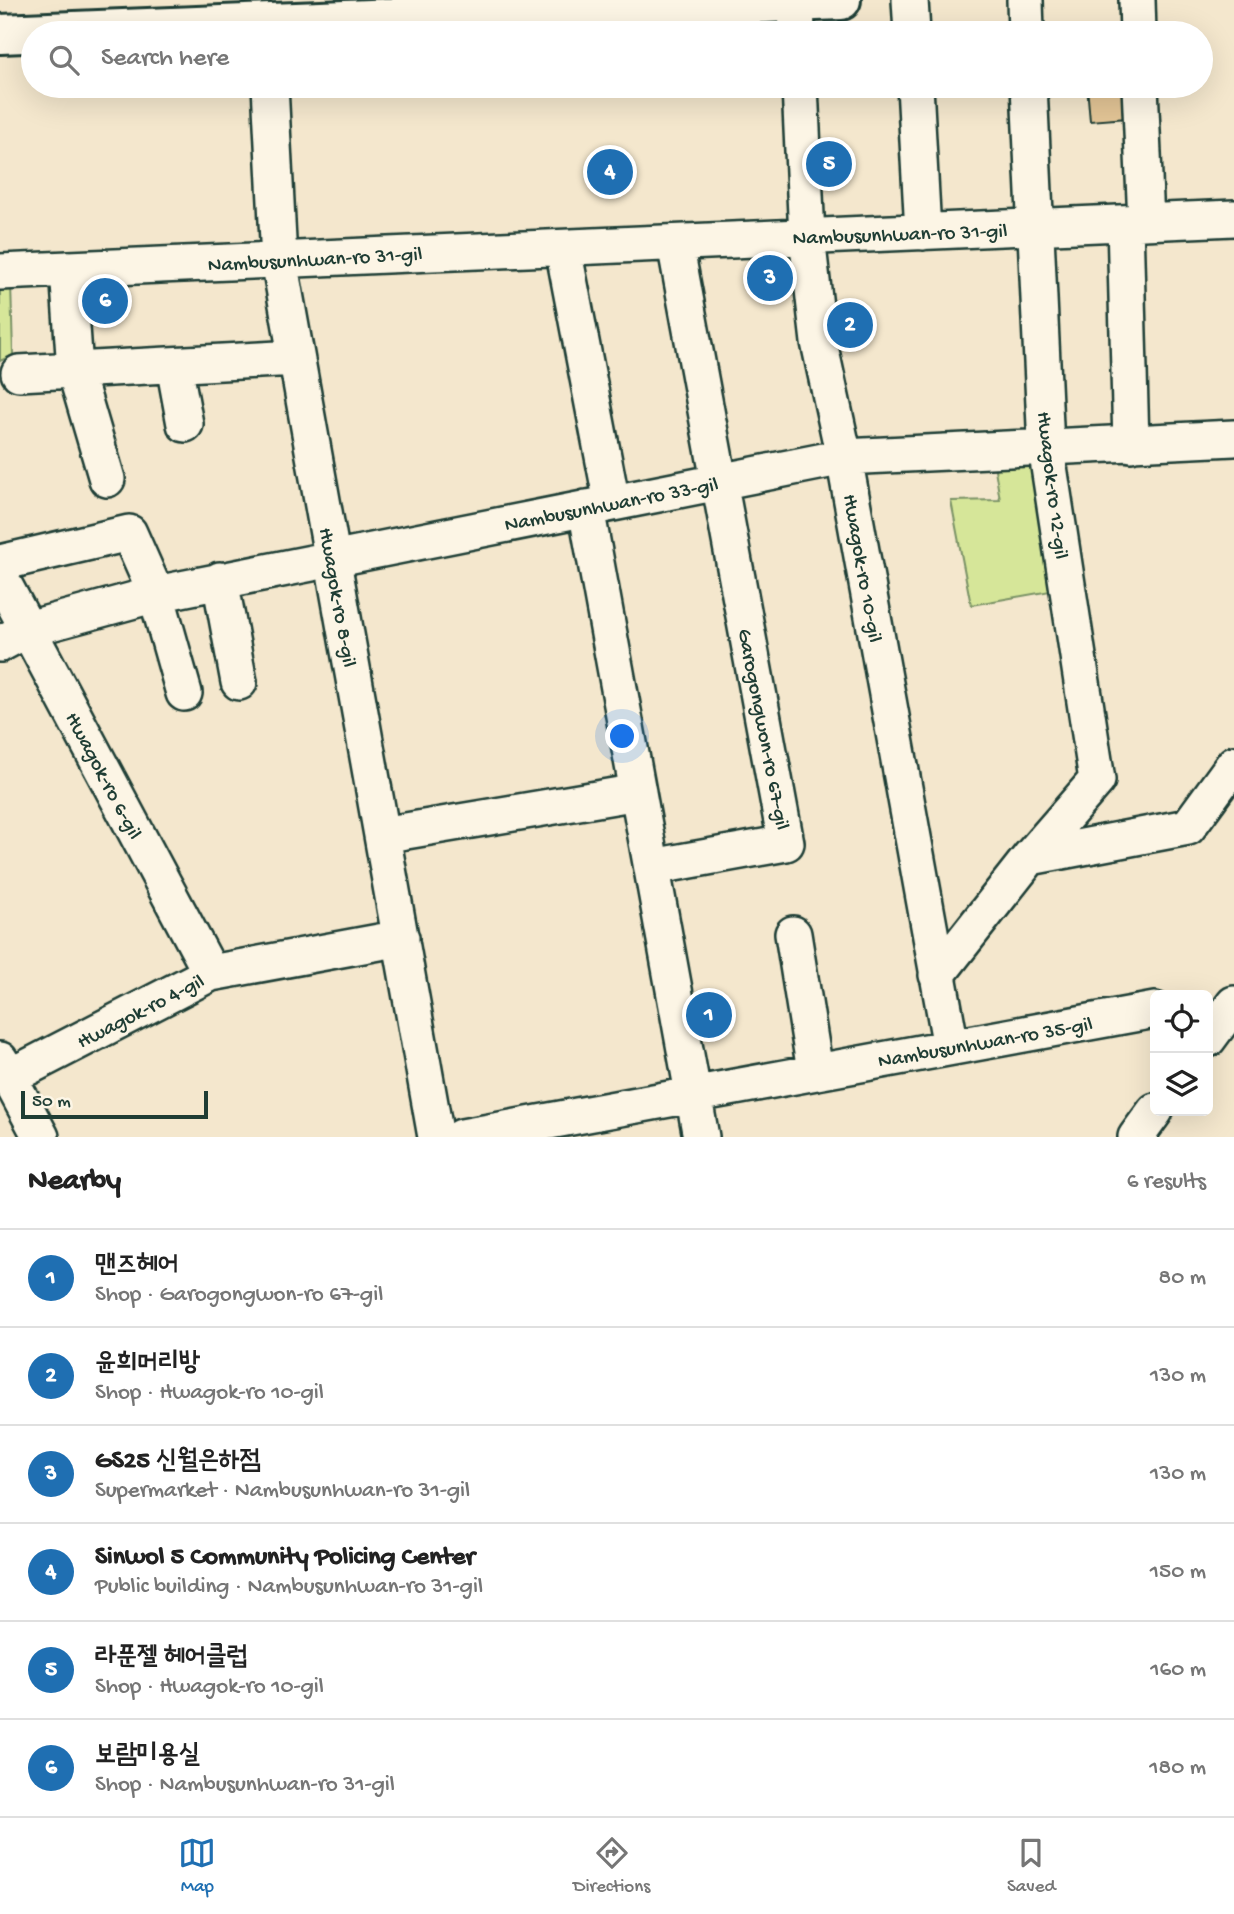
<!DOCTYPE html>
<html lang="en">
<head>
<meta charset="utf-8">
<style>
	body { margin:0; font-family:"Gochi Hand","Poor Story",sans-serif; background:#f2f2f2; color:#222 }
	.controls { position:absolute; right:21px; bottom:21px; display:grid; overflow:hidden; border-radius:10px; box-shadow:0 7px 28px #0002 }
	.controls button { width:63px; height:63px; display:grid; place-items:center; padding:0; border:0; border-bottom:2px solid #e0e0e0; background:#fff; color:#222; font:35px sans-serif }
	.scale { position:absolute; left:21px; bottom:18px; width:187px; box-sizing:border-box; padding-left:7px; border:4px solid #1f3d34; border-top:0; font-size:19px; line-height:24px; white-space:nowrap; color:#1f3d34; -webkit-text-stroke:5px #fcf5e5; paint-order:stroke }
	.you { position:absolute; left:623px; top:737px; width:24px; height:24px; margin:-18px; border:5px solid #fff; border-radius:50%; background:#1a73e8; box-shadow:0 0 0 10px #1a73e833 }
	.badge { display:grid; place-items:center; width:46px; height:46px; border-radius:50%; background:#1f6fb2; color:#fff; font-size:23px; font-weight:700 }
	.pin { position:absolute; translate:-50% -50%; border:4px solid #fff; box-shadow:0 2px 7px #0006 }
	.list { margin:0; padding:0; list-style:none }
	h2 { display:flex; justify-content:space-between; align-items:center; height:91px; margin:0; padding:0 28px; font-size:30px }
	h2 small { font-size:23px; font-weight:400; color:#767676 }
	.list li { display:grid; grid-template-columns:46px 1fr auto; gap:21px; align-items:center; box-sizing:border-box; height:98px; padding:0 28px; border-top:2px solid #e0e0e0 }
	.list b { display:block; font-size:26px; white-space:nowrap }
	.list p { margin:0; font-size:23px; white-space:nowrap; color:#767676 }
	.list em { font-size:23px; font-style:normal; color:#767676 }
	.icon { flex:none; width:38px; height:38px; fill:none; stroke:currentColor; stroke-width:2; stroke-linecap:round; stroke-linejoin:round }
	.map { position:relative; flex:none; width:1234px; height:1137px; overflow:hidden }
	.search { position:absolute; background:#fff; box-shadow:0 7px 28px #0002; left:21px; right:21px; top:21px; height:77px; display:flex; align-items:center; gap:18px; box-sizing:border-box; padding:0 24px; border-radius:38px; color:#767676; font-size:26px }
	.sheet { height:679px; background:#fff }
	nav { display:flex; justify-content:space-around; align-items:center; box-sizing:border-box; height:98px; border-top:2px solid #e0e0e0; background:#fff; font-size:19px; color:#767676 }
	nav a { display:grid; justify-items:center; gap:4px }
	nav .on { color:#1f6fb2 }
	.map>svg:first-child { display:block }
	.green { fill:#d6e699; stroke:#7a9266; stroke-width:2 }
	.building { fill:#e3c596; stroke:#1f3d34; stroke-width:2 }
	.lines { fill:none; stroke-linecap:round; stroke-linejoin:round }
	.minor-casing { stroke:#1f3d34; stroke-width:40 }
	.major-casing { stroke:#1f3d34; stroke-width:44 }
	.minor { stroke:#fcf5e5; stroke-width:35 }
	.major { stroke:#fcf5e5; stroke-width:38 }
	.labels { text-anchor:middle; stroke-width:5; stroke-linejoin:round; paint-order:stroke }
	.street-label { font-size:21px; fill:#1f3d34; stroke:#fcf5e5 }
</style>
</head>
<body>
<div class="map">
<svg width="1234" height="1137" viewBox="0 0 1234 1137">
	<rect width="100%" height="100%" fill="#f4e7cd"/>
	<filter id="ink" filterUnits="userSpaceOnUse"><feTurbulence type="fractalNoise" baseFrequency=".0143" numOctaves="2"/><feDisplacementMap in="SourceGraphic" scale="14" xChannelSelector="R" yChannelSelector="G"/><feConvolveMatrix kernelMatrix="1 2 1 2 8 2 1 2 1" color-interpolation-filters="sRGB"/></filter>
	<g filter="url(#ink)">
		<path class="green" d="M11,283L13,355L0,361V284Z
			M1038,460L1056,590L971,605L951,501L1000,500L994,463Z"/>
		<path class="building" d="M1087,86H1124L1127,118L1090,121Z"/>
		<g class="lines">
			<defs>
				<path id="minor" d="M796,0L797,33
					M910,0L912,33
					M1025,0L1026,33
					M1137,0L1138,33
					M270,86L279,260L436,1137
					M800,86L807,237L819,342L844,457L951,1047
					M915,86L923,232
					M1140,86L1146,222
					M1125,223L1131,444
					M563,248L612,503
					M68,269L75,370L107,479
					M0,272L1234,218
					M174,365L185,424
					M19,373L296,358
					M586,508L701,1137
					M0,563L129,533L156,594L184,693
					M0,577L211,973
					M220,580L239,682
					M0,644L28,629L156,594L844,457L1234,438
					M382,835L638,792
					M1030,857L1188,827L1234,764
					M652,867L786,843L675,243
					M793,934L815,1071
					M937,975L1030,857L1097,780L1046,447L1029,86
					M1208,1039L1234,1004
					M0,1060L41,1137
					M9,1077L211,973L401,938
					M462,1137L1155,1010
					M1136,1137L1155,1111"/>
				<path id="major" d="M0,34L841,0"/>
			</defs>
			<use href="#minor" class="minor-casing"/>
			<use href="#major" class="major-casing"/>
			<use href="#minor" class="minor"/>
			<use href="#major" class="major"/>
		</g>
	</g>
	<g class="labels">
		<g class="street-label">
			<text transform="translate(900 233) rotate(-2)" y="7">Nambusunhwan-ro 31-gil</text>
			<text transform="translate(315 258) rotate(-3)" y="7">Nambusunhwan-ro 31-gil</text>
			<text transform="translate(1054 485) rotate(83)" y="7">Hwagok-ro 12-gil</text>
			<text transform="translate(611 503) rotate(-11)" y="7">Nambusunhwan-ro 33-gil</text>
			<text transform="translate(864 568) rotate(80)" y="7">Hwagok-ro 10-gil</text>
			<text transform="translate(339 597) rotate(80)" y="7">Hwagok-ro 8-gil</text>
			<text transform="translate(765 729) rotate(79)" y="7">Garogongwon-ro 67-gil</text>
			<text transform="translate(105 775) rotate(62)" y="7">Hwagok-ro 6-gil</text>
			<text transform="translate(140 1010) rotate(-27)" y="7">Hwagok-ro 4-gil</text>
			<text transform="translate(985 1041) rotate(-10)" y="7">Nambusunhwan-ro 35-gil</text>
		</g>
	</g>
</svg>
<div class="controls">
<button><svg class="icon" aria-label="locate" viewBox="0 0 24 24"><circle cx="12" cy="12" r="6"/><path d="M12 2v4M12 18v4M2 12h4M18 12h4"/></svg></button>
<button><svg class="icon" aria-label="layers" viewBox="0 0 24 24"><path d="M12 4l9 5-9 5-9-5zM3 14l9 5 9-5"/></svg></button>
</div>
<div class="scale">50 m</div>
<div class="you"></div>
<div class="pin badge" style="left:709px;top:1015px">1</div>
<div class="pin badge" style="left:850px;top:325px">2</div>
<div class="pin badge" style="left:770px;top:278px">3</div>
<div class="pin badge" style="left:610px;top:172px">4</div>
<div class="pin badge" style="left:829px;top:164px">5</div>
<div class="pin badge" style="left:105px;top:301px">6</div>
<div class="search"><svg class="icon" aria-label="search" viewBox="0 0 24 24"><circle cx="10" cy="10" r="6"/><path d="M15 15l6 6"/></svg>Search here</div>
</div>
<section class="sheet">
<h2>Nearby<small>6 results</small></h2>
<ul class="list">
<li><span class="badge">1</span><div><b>맨즈헤어</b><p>Shop · Garogongwon-ro 67-gil</p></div><em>80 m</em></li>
<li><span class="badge">2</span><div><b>윤희머리방</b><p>Shop · Hwagok-ro 10-gil</p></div><em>130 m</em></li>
<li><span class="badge">3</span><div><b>GS25 신월은하점</b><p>Supermarket · Nambusunhwan-ro 31-gil</p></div><em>130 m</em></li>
<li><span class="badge">4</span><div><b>Sinwol 5 Community Policing Center</b><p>Public building · Nambusunhwan-ro 31-gil</p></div><em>150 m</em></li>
<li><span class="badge">5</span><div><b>라푼젤 헤어클럽</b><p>Shop · Hwagok-ro 10-gil</p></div><em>160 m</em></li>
<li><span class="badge">6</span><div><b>보람미용실</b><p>Shop · Nambusunhwan-ro 31-gil</p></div><em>180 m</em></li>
</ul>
</section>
<nav>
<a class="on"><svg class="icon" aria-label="map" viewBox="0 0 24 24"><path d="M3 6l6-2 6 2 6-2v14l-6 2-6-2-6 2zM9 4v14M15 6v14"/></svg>Map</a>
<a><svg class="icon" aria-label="directions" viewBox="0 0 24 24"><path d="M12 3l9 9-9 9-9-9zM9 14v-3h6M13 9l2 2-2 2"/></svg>Directions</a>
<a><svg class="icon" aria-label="saved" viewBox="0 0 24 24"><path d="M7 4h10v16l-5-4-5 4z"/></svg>Saved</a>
</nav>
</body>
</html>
